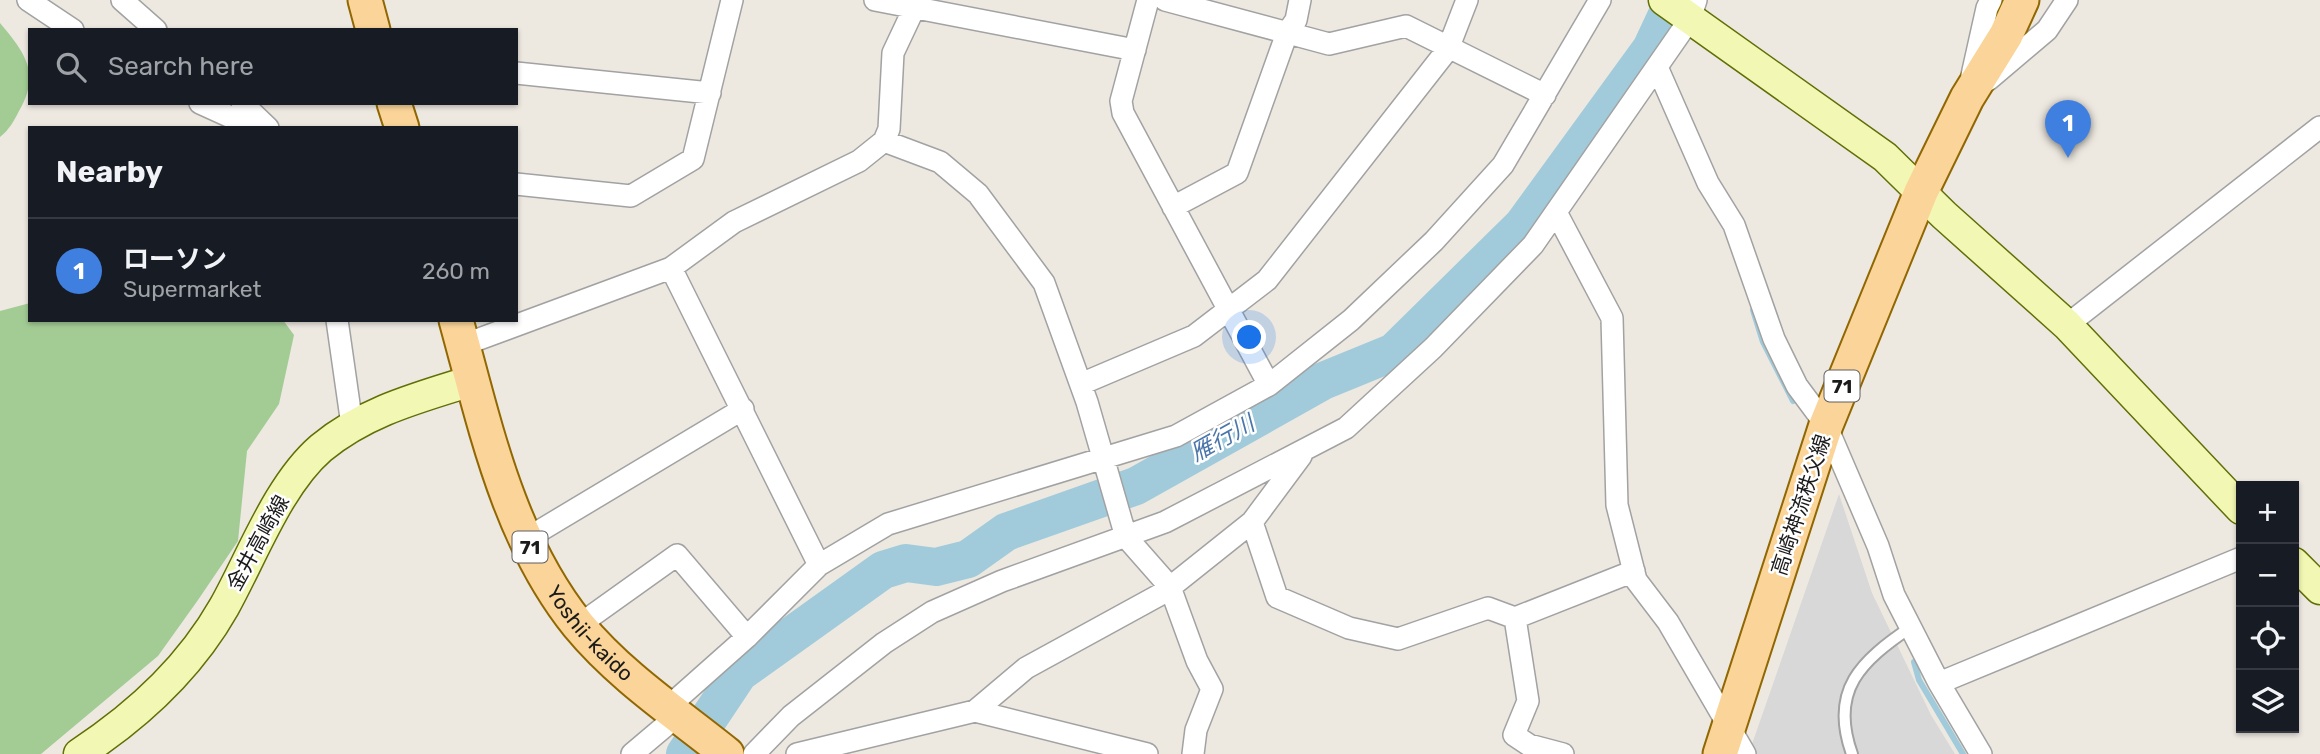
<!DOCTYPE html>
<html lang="en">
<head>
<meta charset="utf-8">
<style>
	body { margin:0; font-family:Rubik,"Noto Sans JP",sans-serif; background:#20242c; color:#f1f3f6 }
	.controls { position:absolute; right:21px; bottom:21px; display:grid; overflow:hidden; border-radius:0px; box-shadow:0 2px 5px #0004 }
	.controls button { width:63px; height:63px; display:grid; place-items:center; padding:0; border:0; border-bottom:2px solid #363941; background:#171b24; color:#f1f3f6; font:35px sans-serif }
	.you { position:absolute; left:1250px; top:338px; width:24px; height:24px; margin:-18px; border:5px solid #fff; border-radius:50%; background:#1a73e8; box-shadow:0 0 0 10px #1a73e833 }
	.badge { display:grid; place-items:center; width:46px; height:46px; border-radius:50%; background:#db2777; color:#fff; font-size:23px; font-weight:700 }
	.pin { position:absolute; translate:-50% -58px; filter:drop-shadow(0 2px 4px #0008) }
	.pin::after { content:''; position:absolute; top:37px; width:24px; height:21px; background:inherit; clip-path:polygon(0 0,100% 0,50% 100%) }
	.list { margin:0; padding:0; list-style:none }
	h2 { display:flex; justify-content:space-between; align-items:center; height:91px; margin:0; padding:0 28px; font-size:30px }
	h2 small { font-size:23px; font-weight:400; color:#9ea1a6 }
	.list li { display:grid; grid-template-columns:46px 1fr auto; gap:21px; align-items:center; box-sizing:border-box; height:105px; padding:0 28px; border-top:2px solid #363941 }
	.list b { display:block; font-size:26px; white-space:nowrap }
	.list p { margin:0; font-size:23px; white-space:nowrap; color:#9ea1a6 }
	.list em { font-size:23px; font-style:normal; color:#9ea1a6 }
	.icon { flex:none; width:38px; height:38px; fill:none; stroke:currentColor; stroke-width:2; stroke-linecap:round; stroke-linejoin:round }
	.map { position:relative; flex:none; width:2320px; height:754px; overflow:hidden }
	.search { position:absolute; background:#171b24; box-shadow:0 2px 5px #0004; left:28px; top:28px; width:490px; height:77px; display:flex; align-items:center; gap:18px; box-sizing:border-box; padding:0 24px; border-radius:0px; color:#9ea1a6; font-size:26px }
	.panel { position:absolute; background:#171b24; box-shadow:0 2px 5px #0004; left:28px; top:126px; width:490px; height:196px; border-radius:0px }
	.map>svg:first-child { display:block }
	.residential { fill:#d9d8d8 }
	.forest { fill:#a3cc95 }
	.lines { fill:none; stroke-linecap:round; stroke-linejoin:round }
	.stream { stroke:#a1cbdb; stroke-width:6 }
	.river { stroke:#a1cbdb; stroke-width:38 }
	.lane-casing { stroke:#a2a2a2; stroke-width:14 }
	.street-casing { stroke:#a2a2a2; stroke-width:24 }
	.secondary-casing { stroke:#606f06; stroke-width:33 }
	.primary-casing { stroke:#916702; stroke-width:37 }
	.lane { stroke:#fff; stroke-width:10 }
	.street { stroke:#fff; stroke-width:21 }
	.secondary { stroke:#f2f8b3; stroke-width:30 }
	.primary { stroke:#fad498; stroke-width:33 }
	.labels { text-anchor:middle; stroke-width:5; stroke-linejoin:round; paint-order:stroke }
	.shield { fill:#fff; stroke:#5f5f5f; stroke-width:2 }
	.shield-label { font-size:19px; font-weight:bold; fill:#1b1b1b }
	.street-label { font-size:21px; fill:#1b1b1b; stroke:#fff }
	.water-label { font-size:23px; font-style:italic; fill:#4a76a9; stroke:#fff }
</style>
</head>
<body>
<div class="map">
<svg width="2320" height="754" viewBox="0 0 2320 754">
	<rect width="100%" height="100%" fill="#ede9e1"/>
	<path class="residential" d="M1839,494L1872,593L1931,715L1955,754H1754L1751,747Z"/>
	<path class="forest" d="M0,23C25,53 41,73 19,111C14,121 9,130 0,137Z
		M30,303V320H283L294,335L279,404L247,451L238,541L198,600L158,656L41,754H0V311Z"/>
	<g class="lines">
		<path class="stream" d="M1753,310L1763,342L1793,401
			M1914,662L1919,680L1963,754"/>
		<path class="river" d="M685,754L739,673L883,570L906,563L936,567L968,559L1006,532L1136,486L1323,381L1394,352L1523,225L1651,49L1674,0"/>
		<defs>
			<path id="lane" d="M1852,754C1829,690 1861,661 1911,627"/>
			<path id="street" d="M28,0L73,30
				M122,0L156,30
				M875,0L1135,50
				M1148,0L1121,101L1123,113L1269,385
				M1165,0L1329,44L1406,26L1545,95
				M1657,67L1708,183L1734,225L1774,339L1797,386L1826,425L1878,546L1894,595L1939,683L1981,754
				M516,73L710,93
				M1972,75L1987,8L1991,0
				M1988,80L2047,30L2067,0
				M200,103L255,128
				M242,103L268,128
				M884,141L889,129L893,53L918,0
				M516,184L631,196L693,159L732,0
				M1173,207L1237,173L1287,33L1296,20L1300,0
				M1557,214L1612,318L1617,505L1636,580L1668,622L1745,754
				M671,268L819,565
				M337,320L352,425
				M2067,325L2320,127
				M463,345L671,268L734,222L859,161L884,141L940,162L978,194L1044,283L1087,402L1126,537L1170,587L1197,661L1212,689L1196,730L1193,754
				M1081,384L1194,336L1267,280L1448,49L1467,0
				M1252,522L1277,597L1349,628L1398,639L1488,608L1515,618L1634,571
				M526,539L743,409
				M1515,618L1528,701L1514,735L1529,745L1563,754
				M579,625L677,555L747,637
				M1939,683L2241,558
				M667,708L747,637L819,565L888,524L1176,436L1269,385L1351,320L1434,241L1503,165L1600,0
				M975,711L1026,668L1163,593L1252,522L1301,456
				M632,754L677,716
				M754,754L791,716L884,643L932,612L1002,581L1165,522L1346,428L1433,348L1533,245L1690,19L1696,0
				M797,754L975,711L1147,754"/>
			<path id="secondary" d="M1664,0L1885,157L1944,215L2067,325L2241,509
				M2294,563L2320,589
				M79,754C137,716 190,667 224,607C252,557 278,485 321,448C366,411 417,398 471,381"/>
			<g id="primary">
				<path d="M365,0L373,30"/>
				<path d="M394,103L402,128"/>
				<path id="s1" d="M456,320C485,425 508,538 578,625C620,676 676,713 727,754"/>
				<path d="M1720,754L1826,425L1921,192L1967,98L2006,35L2022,0"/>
			</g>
		</defs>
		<use href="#lane" class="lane-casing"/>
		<use href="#street" class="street-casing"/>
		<use href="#secondary" class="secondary-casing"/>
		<use href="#primary" class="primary-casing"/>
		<use href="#lane" class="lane"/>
		<use href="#street" class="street"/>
		<use href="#secondary" class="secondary"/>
		<use href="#primary" class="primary"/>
	</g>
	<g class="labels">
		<g class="shield">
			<rect x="1824.5" y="370.5" width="35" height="31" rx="5"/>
			<rect x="512.5" y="531.5" width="35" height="31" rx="5"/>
		</g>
		<g class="shield-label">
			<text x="1842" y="393">71</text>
			<text x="530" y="554">71</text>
		</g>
		<g class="street-label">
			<text transform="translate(1801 505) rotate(-72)" y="7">高崎神流秩父線</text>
			<text transform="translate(258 543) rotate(-61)" y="7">金井高崎線</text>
			<text dy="7" stroke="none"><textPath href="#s1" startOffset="345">Yoshii-kaido</textPath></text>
		</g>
		<g class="water-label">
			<text transform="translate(1222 438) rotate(-29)" y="8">雁行川</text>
		</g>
	</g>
</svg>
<div class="controls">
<button>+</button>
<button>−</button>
<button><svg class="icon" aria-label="locate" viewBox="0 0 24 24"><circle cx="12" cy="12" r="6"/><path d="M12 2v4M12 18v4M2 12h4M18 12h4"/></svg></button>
<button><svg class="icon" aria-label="layers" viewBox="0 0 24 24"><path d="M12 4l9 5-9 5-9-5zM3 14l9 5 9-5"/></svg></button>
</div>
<div class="you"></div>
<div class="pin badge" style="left:2068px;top:158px;background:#3f7fe0">1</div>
<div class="search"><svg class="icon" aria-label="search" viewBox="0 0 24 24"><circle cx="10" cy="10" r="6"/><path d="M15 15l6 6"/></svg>Search here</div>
<section class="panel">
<h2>Nearby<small></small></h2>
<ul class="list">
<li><span class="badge" style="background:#3f7fe0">1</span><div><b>ローソン</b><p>Supermarket</p></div><em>260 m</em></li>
</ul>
</section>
</div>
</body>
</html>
